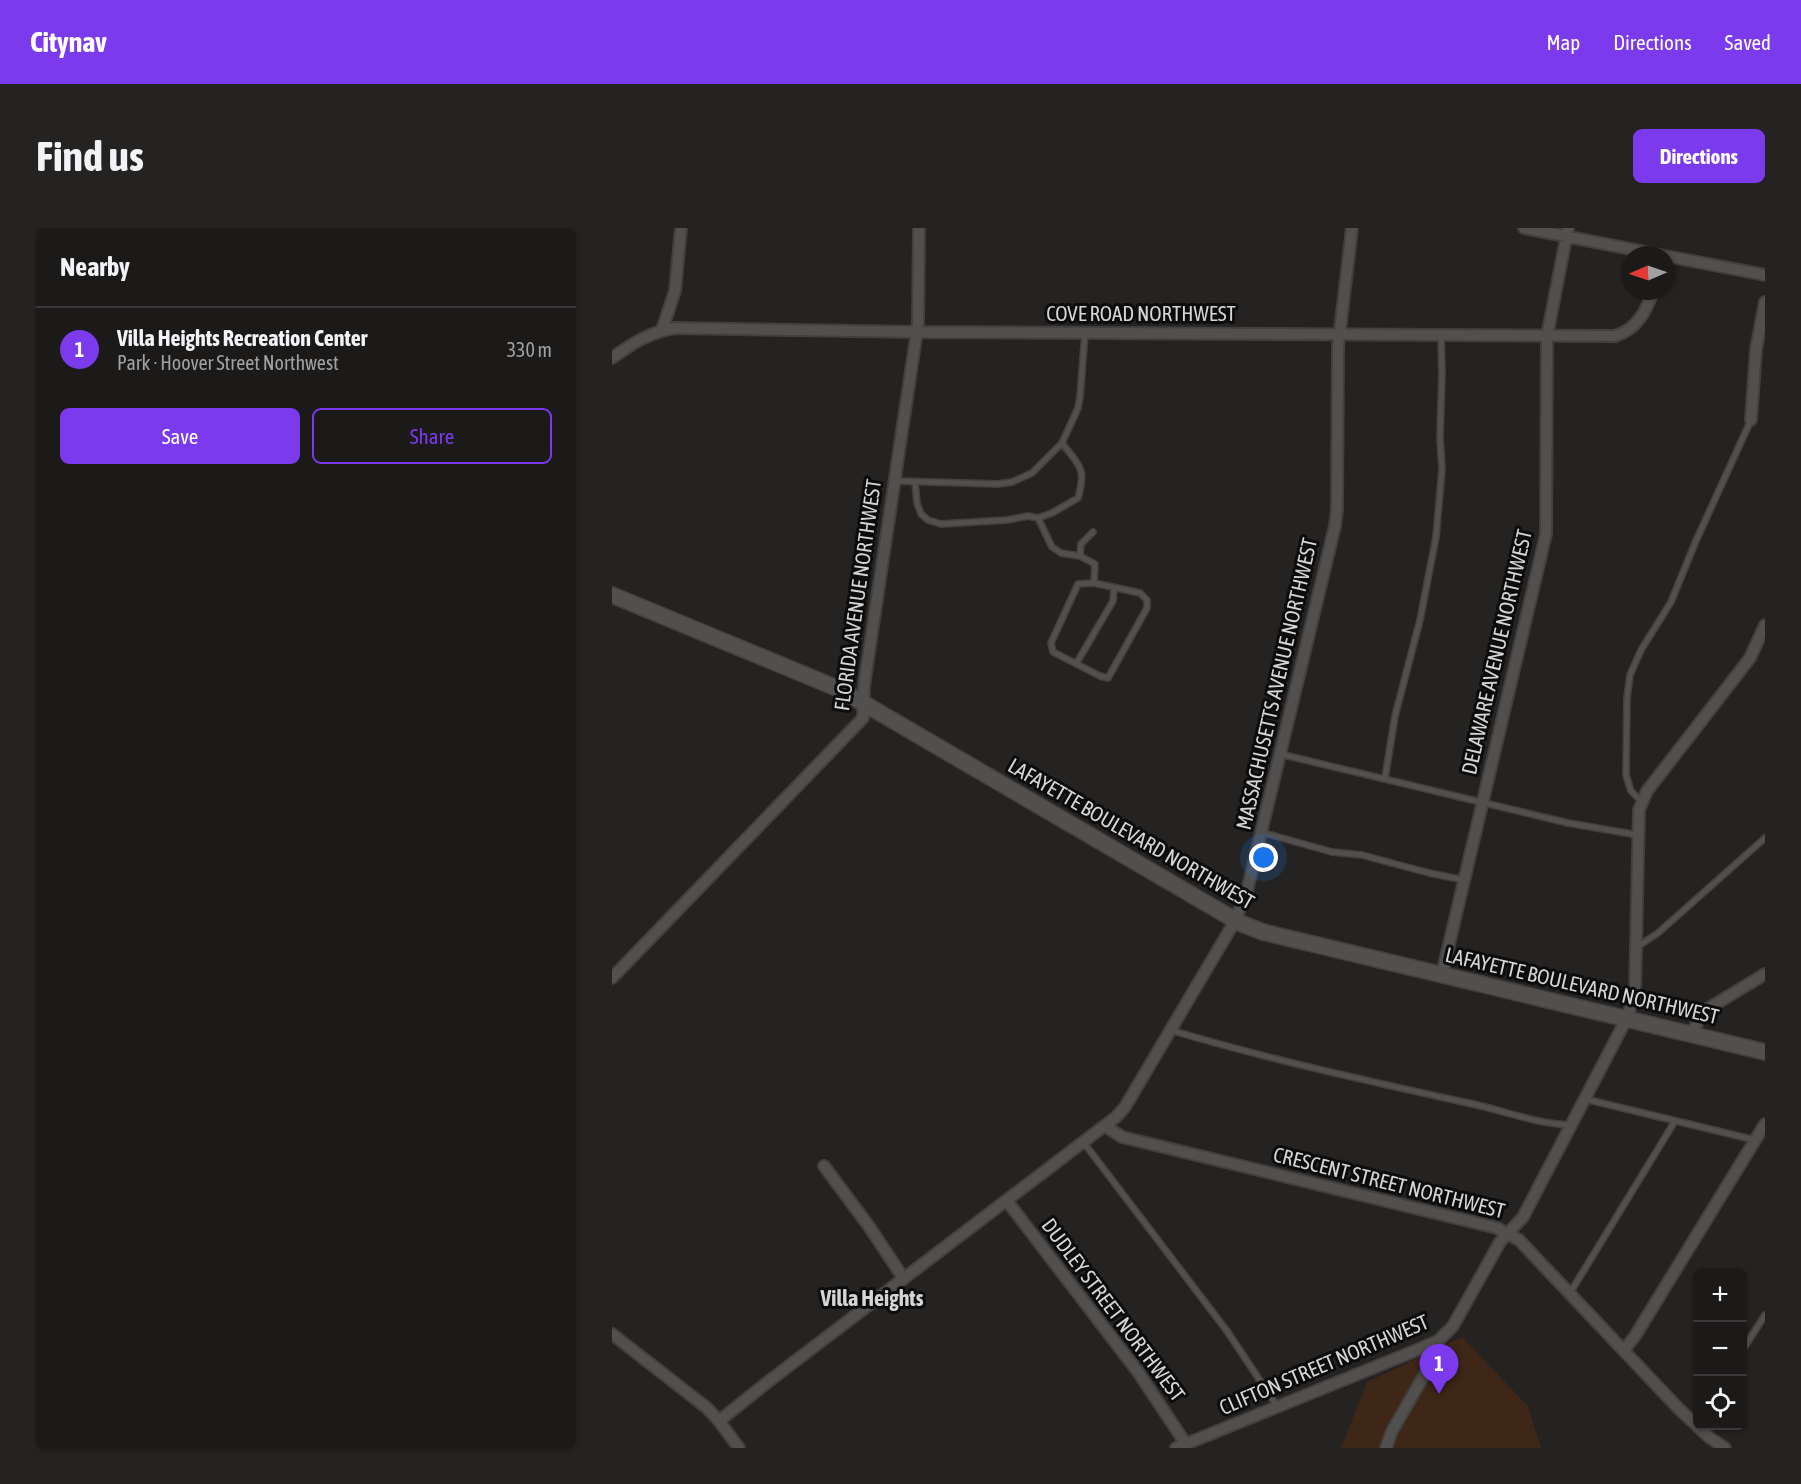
<!DOCTYPE html>
<html lang="en">
<head>
<meta charset="utf-8">
<style>
	body { margin:0; font-family:"Asap Condensed",sans-serif; background:#252322; color:#f1f3f6 }
	.controls { position:absolute; right:18px; bottom:18px; display:grid; overflow:hidden; border-radius:9px; box-shadow:0 2px 4px #0004 }
	.controls button { width:54px; height:54px; display:grid; place-items:center; padding:0; border:0; border-bottom:2px solid #3a3838; background:#1c1a19; color:#f1f3f6; font:30px sans-serif }
	.compass { position:absolute; left:1009px; top:18px; width:54px; height:54px; border-radius:50%; background:#1c1a19; box-shadow:0 2px 4px #0004; rotate:268deg }
	.you { position:absolute; left:652px; top:630px; width:21px; height:21px; margin:-15px; border:4px solid #fff; border-radius:50%; background:#1a73e8; box-shadow:0 0 0 9px #1a73e833 }
	.badge { display:grid; place-items:center; width:39px; height:39px; border-radius:50%; background:#7c3aed; color:#fff; font-size:20px; font-weight:700 }
	.pin { position:absolute; translate:-50% -50px; filter:drop-shadow(0 2px 3px #0008) }
	.pin::after { content:''; position:absolute; top:32px; width:21px; height:18px; background:inherit; clip-path:polygon(0 0,100% 0,50% 100%) }
	.list { margin:0; padding:0; list-style:none }
	h2 { display:flex; justify-content:space-between; align-items:center; height:78px; margin:0; padding:0 24px; font-size:26px }
	h2 small { font-size:20px; font-weight:400; color:#a0a1a2 }
	.list li { display:grid; grid-template-columns:39px 1fr auto; gap:18px; align-items:center; box-sizing:border-box; height:84px; padding:0 24px; border-top:2px solid #3a3838 }
	.list b { display:block; font-size:22px; white-space:nowrap }
	.list p { margin:0; font-size:20px; white-space:nowrap; color:#a0a1a2 }
	.list em { font-size:20px; font-style:normal; color:#a0a1a2 }
	.actions { display:flex; gap:12px; padding:18px 24px }
	.actions a { flex:1; padding:14px 0; border:2px solid #7c3aed; border-radius:9px; text-align:center; font-size:21px; color:#7c3aed }
	.actions .main { background:#7c3aed; color:#fff }
	.icon { flex:none; width:33px; height:33px; fill:none; stroke:currentColor; stroke-width:2; stroke-linecap:round; stroke-linejoin:round }
	.map { position:relative; flex:none; width:1153px; height:1220px; overflow:hidden; border-radius:9px }
	header { display:flex; align-items:center; gap:36px; box-sizing:border-box; height:84px; padding:0 30px; background:#7c3aed; color:#fff }
	header strong { font-size:28px }
	nav { display:flex; gap:33px; margin-inline-start:auto; font-size:21px }
	.intro { display:flex; align-items:center; justify-content:space-between; box-sizing:border-box; height:144px; padding:0 36px }
	h1 { margin:0; font-size:42px }
	.button { padding:15px 27px; border-radius:9px; background:#7c3aed; color:#fff; font-size:21px; font-weight:700 }
	main { display:flex; gap:36px; padding:0 36px }
	aside { flex:1; background:#1c1a19; border-radius:9px; box-shadow:0 2px 4px #0004 }
	.map>svg:first-child { display:block }
	.green { fill:#3e2717 }
	.lines { fill:none; stroke-linecap:round; stroke-linejoin:round }
	.lane-casing { stroke:#42403f; stroke-width:8 }
	.street-casing { stroke:#42403f; stroke-width:14 }
	.secondary-casing { stroke:#42403f; stroke-width:18 }
	.lane { stroke:#52504e; stroke-width:5 }
	.street { stroke:#52504e; stroke-width:10 }
	.secondary { stroke:#52504e; stroke-width:15 }
	.labels { text-anchor:middle; stroke-width:6; stroke-linejoin:round; paint-order:stroke }
	.street-label { font-size:21px; fill:#d6d5d4; stroke:#0d0c0c }
	.neighbourhood-label { font-size:22px; font-weight:bold; fill:#d6d5d4; stroke:#0d0c0c }
</style>
</head>
<body>
<header>
<strong>Citynav</strong>
<nav><a>Map</a><a>Directions</a><a>Saved</a></nav>
</header>
<div class="intro"><h1>Find us</h1><a class="button">Directions</a></div>
<main>
<aside>
<h2>Nearby<small></small></h2>
<ul class="list">
<li><span class="badge">1</span><div><b>Villa Heights Recreation Center</b><p>Park · Hoover Street Northwest</p></div><em>330 m</em></li>
</ul>
<div class="actions"><a class="main">Save</a><a>Share</a></div>
</aside>
<div class="map">
<svg width="1153" height="1220" viewBox="0 0 1153 1220">
	<rect width="100%" height="100%" fill="#252321"/>
	<path class="green" d="M850,1109L916,1178L929,1220H729L755,1154Z"/>
	<g class="lines">
		<defs>
			<path id="lane" d="M283,253L386,256L400,254L420,245L450,215L466,180L468,169L473,105
				M303,254L305,275L309,286L316,292L329,296L395,292L416,288L426,290L440,285L466,270C475,239 467,238 450,215
				M426,290L440,319L449,325L468,328L483,336L482,355
				M468,328L469,316L481,304
				M482,355L528,365L535,372V380L496,450L488,448L441,424L439,415L466,356Z
				M464,436L501,373L502,360
				M668,526L956,595L1026,607
				M773,550L783,488L808,392L824,309L830,241L828,210L830,145L829,107
				M1030,574L1019,563L1014,547L1015,470L1018,447L1029,422L1059,374L1083,315L1139,192
				M649,604L720,624L750,627L817,645L852,652
				M1025,719L1046,705L1153,610
				M558,802C656,831 756,853 856,875C891,882 923,896 959,897
				M973,871L1143,912
				M472,915L615,1103L665,1178
				M958,1065L1063,893
				M1130,1123L1153,1087"/>
			<path id="street" d="M912,0L1049,27
				M1054,28L1153,47
				M50,102L63,63L69,0
				M0,130C21,115 38,104 63,100L304,104L1003,108C1025,101 1034,84 1041,63
				M1139,192L1144,121L1153,74
				M830,746L934,306L935,108L956,0
				M0,750L251,490L252,458L306,96L307,0
				M1080,805L1089,787L1097,780L1153,746
				M493,898L510,909L885,1000L907,1012L1067,1181L1098,1210L1113,1220
				M212,938L256,997L292,1051
				M395,973L526,1144L574,1216
				M0,1106L95,1180L107,1193L127,1220
				M1012,1122L1023,1108L1153,896
				M107,1193L157,1153L504,889L513,879L623,693L635,663L723,298L725,281L726,119L740,0
				M564,1220L800,1124L826,1113L841,1098L888,1014L911,989L1015,790L1023,765L1027,582L1035,563L1138,430L1153,397
				M774,1220L780,1203L825,1125L826,1113"/>
			<path id="secondary" d="M0,367L227,461L628,695L651,704L1153,824"/>
		</defs>
		<use href="#lane" class="lane-casing"/>
		<use href="#street" class="street-casing"/>
		<use href="#secondary" class="secondary-casing"/>
		<use href="#lane" class="lane"/>
		<use href="#street" class="street"/>
		<use href="#secondary" class="secondary"/>
	</g>
	<g class="labels">
		<g class="street-label">
			<text x="529" y="93">COVE ROAD NORTHWEST</text>
			<text transform="translate(246 367) rotate(-82)" y="7">FLORIDA AVENUE NORTHWEST</text>
			<text transform="translate(885 424) rotate(-77)" y="7">DELAWARE AVENUE NORTHWEST</text>
			<text transform="translate(665 456) rotate(-77)" y="7">MASSACHUSETTS AVENUE NORTHWEST</text>
			<text transform="translate(519 606) rotate(30)" y="7">LAFAYETTE BOULEVARD NORTHWEST</text>
			<text transform="translate(970 758) rotate(13)" y="7">LAFAYETTE BOULEVARD NORTHWEST</text>
			<text transform="translate(777 955) rotate(14)" y="7">CRESCENT STREET NORTHWEST</text>
			<text transform="translate(501 1082) rotate(53)" y="7">DUDLEY STREET NORTHWEST</text>
			<text transform="translate(712 1137) rotate(-23)" y="7">CLIFTON STREET NORTHWEST</text>
		</g>
		<g class="neighbourhood-label">
			<text x="260" y="1078">Villa Heights</text>
		</g>
	</g>
</svg>
<div class="controls">
<button>+</button>
<button>−</button>
<button><svg class="icon" aria-label="locate" viewBox="0 0 24 24"><circle cx="12" cy="12" r="6"/><path d="M12 2v4M12 18v4M2 12h4M18 12h4"/></svg></button>
</div>
<svg class="compass" viewBox="-18 -18 36 36"><path d="M0-13l5 13h-10z" fill="#e53935"/><path d="M0 13l5-13h-10z" fill="#a0a1a2"/></svg>
<div class="you"></div>
<div class="pin badge" style="left:827px;top:1166px">1</div>
</div>
</main>
</body>
</html>
